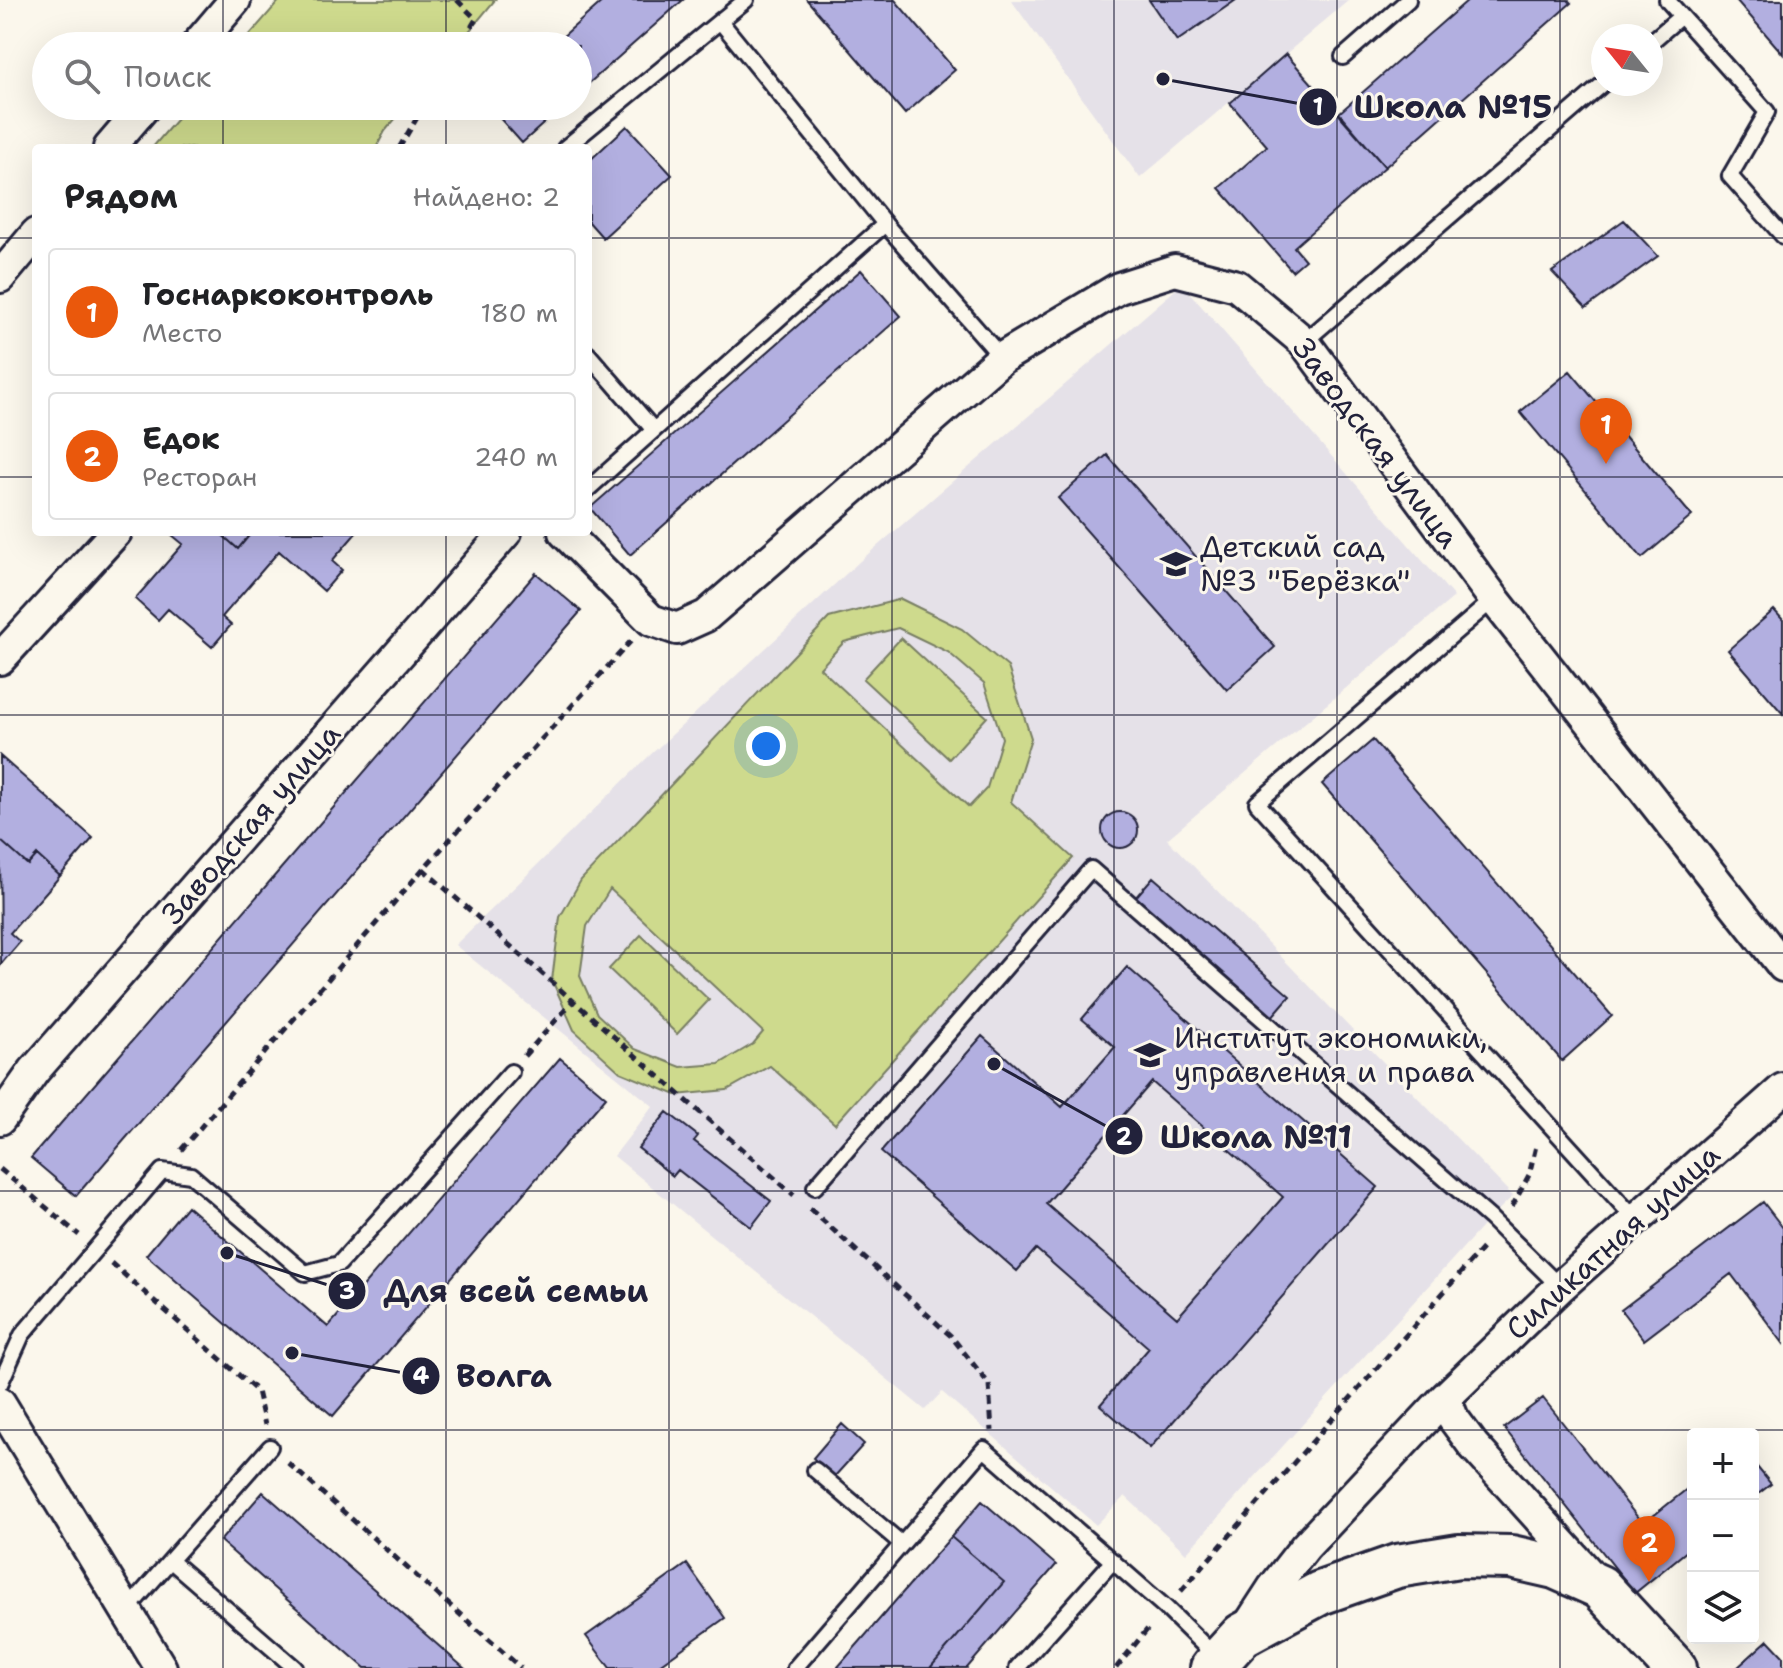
<!DOCTYPE html>
<html lang="ru">
<head>
<meta charset="utf-8">
<style>
	body { margin:0; font-family:"Shantell Sans",sans-serif; background:#f2f2f2; color:#202124 }
	.controls { position:absolute; right:24px; bottom:24px; display:grid; overflow:hidden; border-radius:8px; box-shadow:0 8px 32px #0002 }
	.controls button { width:72px; height:72px; display:grid; place-items:center; padding:0; border:0; border-bottom:2px solid #e0e0e0; background:#fff; color:#202124; font:40px sans-serif }
	.compass { position:absolute; left:1591px; top:24px; width:72px; height:72px; border-radius:50%; background:#fff; box-shadow:0 8px 32px #0002; rotate:300deg }
	.you { position:absolute; left:766px; top:746px; width:28px; height:28px; margin:-20px; border:6px solid #fff; border-radius:50%; background:#1a73e8; box-shadow:0 0 0 12px #1a73e833 }
	.badge { display:grid; place-items:center; width:52px; height:52px; border-radius:50%; background:#ea580c; color:#fff; font-size:26px; font-weight:700 }
	.pin { position:absolute; translate:-50% -66px; filter:drop-shadow(0 2px 4px #0008) }
	.pin::after { content:''; position:absolute; top:42px; width:28px; height:24px; background:inherit; clip-path:polygon(0 0,100% 0,50% 100%) }
	.list { margin:0; padding:0; list-style:none }
	h2 { display:flex; justify-content:space-between; align-items:center; height:104px; margin:0; padding:0 32px; font-size:34px }
	h2 small { font-size:26px; font-weight:400; color:#757577 }
	.list li { display:grid; grid-template-columns:52px 1fr auto; gap:24px; align-items:center; box-sizing:border-box; height:128px; margin:0 16px 16px; padding:0 16px; border:2px solid #e0e0e0; border-radius:8px }
	.list b { display:block; font-size:30px; white-space:nowrap }
	.list p { margin:0; font-size:26px; white-space:nowrap; color:#757577 }
	.list em { font-size:26px; font-style:normal; color:#757577 }
	.icon { flex:none; width:44px; height:44px; fill:none; stroke:currentColor; stroke-width:2; stroke-linecap:round; stroke-linejoin:round }
	.map { position:relative; flex:none; width:1783px; height:1668px; overflow:hidden }
	.search { position:absolute; background:#fff; box-shadow:0 8px 32px #0002; left:32px; top:32px; width:560px; height:88px; display:flex; align-items:center; gap:20px; box-sizing:border-box; padding:0 28px; border-radius:44px; color:#757577; font-size:30px }
	.panel { position:absolute; background:#fff; box-shadow:0 8px 32px #0002; left:32px; top:144px; width:560px; height:392px; border-radius:8px }
	.map>svg:first-child { display:block }
	.built { fill:#e5e1e8 }
	.green { fill:#ceda8d; stroke:#787e64; stroke-width:2; fill-rule:evenodd }
	.building { fill:#b2afe0; stroke:#22223b; stroke-width:2; fill-rule:evenodd }
	.lines { fill:none; stroke-linecap:round; stroke-linejoin:round }
	.lane-casing { stroke:#22223b; stroke-width:20 }
	.street-casing { stroke:#22223b; stroke-width:36 }
	.secondary-casing { stroke:#22223b; stroke-width:48 }
	.path { stroke:#22223b; stroke-width:5; stroke-dasharray:8 6; stroke-linecap:butt }
	.lane { stroke:#fbf7ec; stroke-width:14 }
	.street { stroke:#fbf7ec; stroke-width:30 }
	.secondary { stroke:#fbf7ec; stroke-width:42 }
	.grid { fill:none; stroke:#22223b; stroke-width:2; stroke-opacity:0.55 }
	.labels { text-anchor:middle; stroke-width:6; stroke-linejoin:round; paint-order:stroke }
	.street-label { font-size:30px; fill:#22223b; stroke:#fbf7ec }
	.poi-label { font-size:30px; fill:#22223b; stroke:#fbf7ec; text-anchor:start }
	.leader { fill:none; stroke:#22223b; stroke-width:3 }
	.callout-dot { fill:#22223b; stroke:#fbf7ec; stroke-width:3 }
	.mark-label { font-size:24px; text-anchor:middle; font-weight:bold; fill:#fff }
	.callout-label { font-size:32px; text-anchor:middle; font-weight:bold; fill:#22223b; stroke:#fbf7ec; stroke-width:6; stroke-linejoin:round; paint-order:stroke }
</style>
</head>
<body>
<div class="map">
<svg width="1783" height="1668" viewBox="0 0 1783 1668">
	<rect width="100%" height="100%" fill="#fbf7ec"/>
	<filter id="ink" filterUnits="userSpaceOnUse"><feTurbulence type="fractalNoise" baseFrequency=".0125" numOctaves="2"/><feDisplacementMap in="SourceGraphic" scale="16" xChannelSelector="R" yChannelSelector="G"/><feConvolveMatrix kernelMatrix="1 2 1 2 8 2 1 2 1" color-interpolation-filters="sRGB"/></filter>
	<g filter="url(#ink)">
		<path class="built" d="M1011,0H1349L1140,178Z
			M1182,284L1454,597L1167,839L1513,1196L1490,1218L1186,1553L1125,1496L1096,1525L942,1392L925,1410L614,1156L653,1106L455,945L648,757L860,561Z"/>
		<path class="green" d="M280,0H495L457,46H240Z
			M188,106H406L385,131L376,148H152Z
			M901,599L962,629L1008,667L1031,738L1011,802L1073,858L835,1124L770,1066L727,1090L676,1095L620,1072L574,1030L552,980L560,917L581,880L829,618ZM898,628L948,652L984,683L1002,738L987,788L969,807L820,668L844,642ZM610,889L763,1032L753,1044L719,1064L681,1067L635,1049L597,1014L580,976L587,926Z
			M901,638L987,717L949,759L863,679Z
			M641,935L709,1000L677,1034L609,969Z"/>
		<path class="building" d="M604,0H683L578,93V46H552Z
			M807,0H895L955,70L905,114Z
			M1149,0H1236L1177,41Z
			M1468,0H1568L1571,3L1385,167L1339,113Z
			M1736,0H1783V54Z
			M1286,54L1385,167L1294,247L1305,260L1292,271L1219,188L1267,146L1230,103Z
			M489,106H563L522,143Z
			M627,126L672,175L603,238L588,221V162Z
			M1624,220L1658,256L1586,308L1552,272Z
			M861,270L901,316L630,555L590,508Z
			M1570,371L1692,516L1642,558L1520,412Z
			M1107,455L1275,647L1227,690L1058,498Z
			M175,532H219L238,549L252,532H357L332,561L342,570L324,591L279,551L222,617L231,625L212,647L168,609L158,620L135,599L183,544L172,535Z
			M219,532H252L238,549Z
			M536,573L581,611L76,1196L31,1158Z
			M1774,610L1783,620V714L1728,650Z
			M1373,740L1612,1016L1562,1061L1322,784Z
			M0,756L93,838L60,876L37,855L28,865L0,840Z
			M1102 830a18 18 0 1 1 36 0a18 18 0 1 1-36 0Z
			M0,840L28,865L37,855L60,876L10,933L20,942L1,964Z
			M1153,877L1290,996L1271,1018L1135,898Z
			M1127,967L1378,1187L1150,1448L1100,1405L1149,1348L1036,1249L1017,1271L881,1152L982,1036L1062,1107L1115,1047L1082,1019ZM1152,1082L1283,1197L1177,1318L1046,1204Z
			M560,1058L606,1097L333,1416L146,1255L187,1206L328,1327Z
			M667,1112L698,1136L694,1141L771,1201L751,1227L678,1170L673,1176L638,1148Z
			M1763,1202L1783,1228V1343L1731,1274L1644,1340L1621,1310Z
			M1543,1398L1643,1524L1693,1484V1546L1635,1593L1504,1428Z
			M842,1424L864,1444L834,1477L813,1458Z
			M1753,1462L1771,1484L1753,1498Z
			M263,1492L464,1668H365L220,1541Z
			M982,1501L1056,1565L967,1668H930L1004,1582L951,1537Z
			M951,1537L1004,1582L930,1668H837Z
			M687,1564L725,1618L655,1668H610L586,1636Z
			M1768,1640L1783,1656V1668H1737Z"/>
		<g class="lines">
			<defs>
				<path id="lane" d="M746,0L720,21L885,224L1002,358
					M1667,0L1767,112L1730,176L1783,236
					M1651,42L1681,16
					M1343,57L1408,0
					M565,148L720,21
					M1304,342L1603,84
					M588,354L653,429
					M588,489L885,224
					M1494,599L1257,803L1635,1219
					M815,1187L1091,869L1490,1218L1560,1287
					M0,1384L22,1335L162,1171L191,1175L305,1273L339,1264L511,1072
					M815,1470L902,1544
					M171,1561L295,1668
					M126,1611L270,1447
					M795,1668L984,1449L1166,1608L1216,1657
					M1017,1668L1113,1561"/>
				<path id="street" d="M196,46L235,0
					M109,148L145,106
					M0,277L36,234
					M564,532L651,620L677,629L706,616L1002,358L1119,288L1175,270L1237,286L1304,342L1494,599L1783,966
					M0,659L116,532
					M0,1119L34,1071L506,532
					M1445,1398L1453,1418L1473,1445L1593,1578
					M0,1403L161,1668
					M1245,1631L1273,1588L1305,1547L1445,1398L1560,1287L1783,1089"/>
				<path id="secondary" d="M1212,1668L1242,1635L1320,1593L1397,1566L1459,1556L1511,1557L1555,1567L1600,1587L1675,1668"/>
			</defs>
			<use href="#lane" class="lane-casing"/>
			<use href="#street" class="street-casing"/>
			<use href="#secondary" class="secondary-casing"/>
			<path class="path" d="M457,0L476,19L460,46
				M399,148L424,106
				M631,641L423,869L794,1195
				M524,1056L574,1000
				M181,1150L423,869
				M0,1169L79,1235
				M1512,1207L1529,1175L1536,1146
				M810,1209L951,1336L989,1384L992,1431
				M111,1263L257,1391L265,1425
				M288,1463L521,1668
				M1181,1591L1486,1244
				M1116,1668L1150,1626"/>
			<use href="#lane" class="lane"/>
			<use href="#street" class="street"/>
			<use href="#secondary" class="secondary"/>
		</g>
	</g>
	<path class="grid" d="M223,0V46M446,0V46M669,0V1668M892,0V1668M1114,0V1668M1337,0V1668M1560,0V1668M223,106V148M446,106V148M0,238H36M588,238H1783M0,477H36M588,477H1783M223,532V1668M446,532V1668M0,715H1783M0,953H1783M0,1191H1783M0,1430H1783"/>
	<defs>
		<symbol id="school-bare" viewBox="-9 -9 18 18"><path d="M0-5L7-2L0 1L-7-2ZM-4 1L0 2.5L4 1V4Q0 6-4 4Z" fill="#22223b" stroke="#fbf7ec" stroke-width="2.5" paint-order="stroke"/></symbol>
		<symbol id="university-bare" viewBox="-9 -9 18 18"><path d="M0-5L7-2L0 1L-7-2ZM-4 1L0 2.5L4 1V4Q0 6-4 4Z" fill="#22223b" stroke="#fbf7ec" stroke-width="2.5" paint-order="stroke"/></symbol>
	</defs>
	<g fill-rule="evenodd">
		<use href="#school-bare" x="1154" y="542" width="44" height="44"/>
		<use href="#university-bare" x="1128" y="1033" width="44" height="44"/>
	</g>
	<g class="labels">
		<g class="street-label">
			<text transform="translate(1376 443) rotate(53)" y="10">Заводская улица</text>
			<text transform="translate(251 824) rotate(-49)" y="10">Заводская улица</text>
			<text transform="translate(1613 1242) rotate(-42)" y="10">Силикатная улица</text>
		</g>
		<g class="poi-label">
			<text x="1200" y="557">Детский сад<tspan x="1200" dy="34">№3 "Берёзка"</tspan></text>
			<text x="1174" y="1048">Институт экономики,<tspan x="1174" dy="34">управления и права</tspan></text>
		</g>
	</g>
	<path class="leader" d="M1163 79L1318 107M994 1064L1124 1136M227 1253L347 1291M292 1353L421 1376"/>
	<g class="callout-dot">
		<circle cx="1163" cy="79" r="8"/>
		<circle cx="994" cy="1064" r="8"/>
		<circle cx="227" cy="1253" r="8"/>
		<circle cx="292" cy="1353" r="8"/>
		<circle cx="1318" cy="107" r="20"/>
		<circle cx="1124" cy="1136" r="20"/>
		<circle cx="347" cy="1291" r="20"/>
		<circle cx="421" cy="1376" r="20"/>
	</g>
	<g class="mark-label">
		<text x="1318" y="115">1</text>
		<text x="1124" y="1145">2</text>
		<text x="347" y="1299">3</text>
		<text x="421" y="1384">4</text>
	</g>
	<g class="callout-label">
		<text x="1453" y="118">Школа №15</text>
		<text x="1256" y="1148">Школа №11</text>
		<text x="516" y="1302">Для всей семьи</text>
		<text x="504" y="1387">Волга</text>
	</g>
</svg>
<div class="controls">
<button>+</button>
<button>−</button>
<button><svg class="icon" aria-label="layers" viewBox="0 0 24 24"><path d="M12 4l9 5-9 5-9-5zM3 14l9 5 9-5"/></svg></button>
</div>
<svg class="compass" viewBox="-18 -18 36 36"><path d="M0-13l5 13h-10z" fill="#e53935"/><path d="M0 13l5-13h-10z" fill="#757577"/></svg>
<div class="you"></div>
<div class="pin badge" style="left:1606px;top:464px">1</div>
<div class="pin badge" style="left:1649px;top:1582px">2</div>
<div class="search"><svg class="icon" aria-label="search" viewBox="0 0 24 24"><circle cx="10" cy="10" r="6"/><path d="M15 15l6 6"/></svg>Поиск</div>
<section class="panel">
<h2>Рядом<small>Найдено: 2</small></h2>
<ul class="list">
<li><span class="badge">1</span><div><b>Госнаркоконтроль</b><p>Место</p></div><em>180 m</em></li>
<li><span class="badge">2</span><div><b>Едок</b><p>Ресторан</p></div><em>240 m</em></li>
</ul>
</section>
</div>
</body>
</html>
